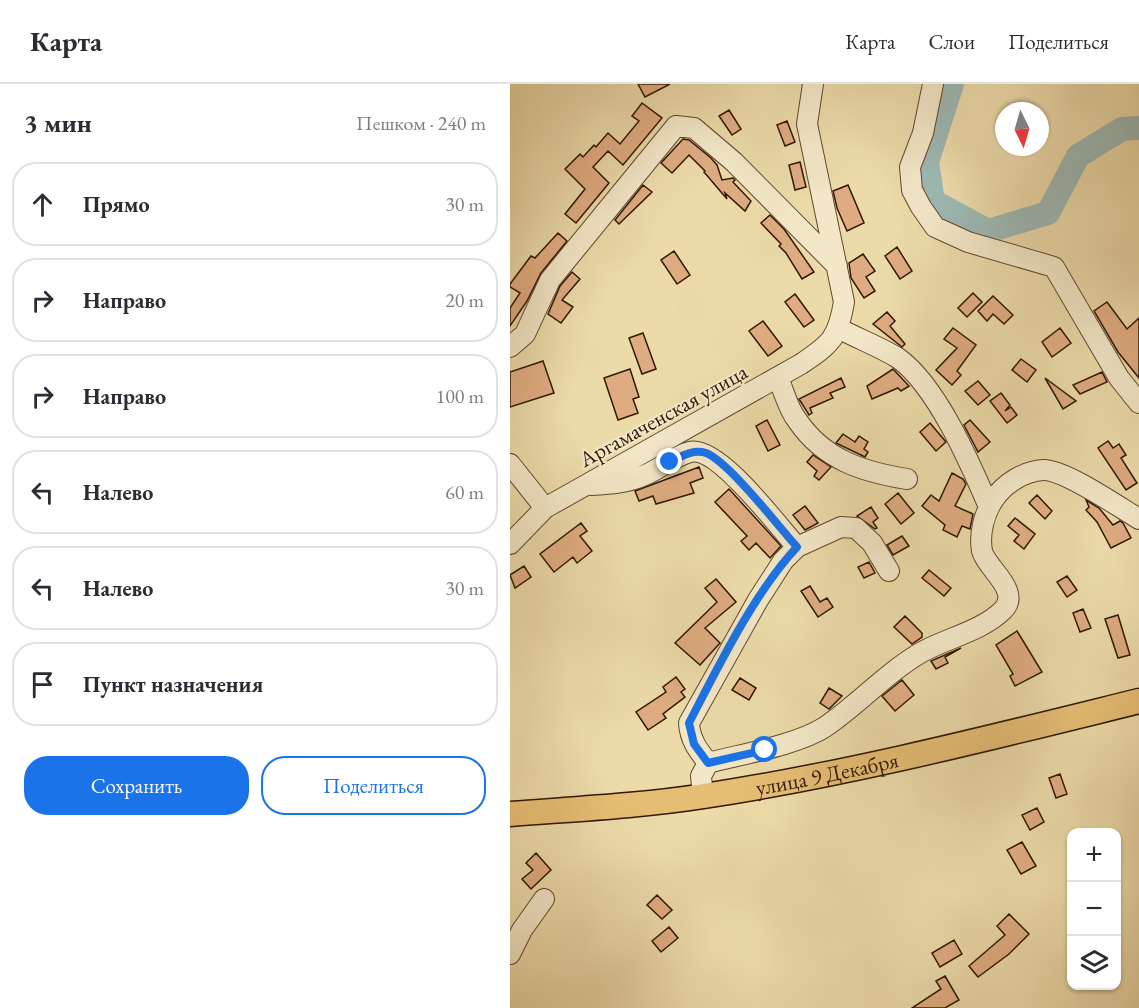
<!DOCTYPE html>
<html lang="ru">
<head>
<meta charset="utf-8">
<style>
	body { margin:0; font-family:"EB Garamond",serif; background:#f2f2f3; color:#2b2b33 }
	.controls { position:absolute; right:18px; bottom:18px; display:grid; overflow:hidden; border-radius:12px; box-shadow:0 2px 4px #0004 }
	.controls button { width:54px; height:54px; display:grid; place-items:center; padding:0; border:0; border-bottom:2px solid #e1e1e2; background:#fff; color:#2b2b33; font:30px sans-serif }
	.compass { position:absolute; left:485px; top:18px; width:54px; height:54px; border-radius:50%; background:#fff; box-shadow:0 2px 4px #0004; rotate:175deg }
	.stop { position:absolute; width:18px; height:18px; margin:-14px; border:4px solid #1a73e8; border-radius:50%; background:#fff }
	.stop.end { background:#1a73e8; border-color:#fff; box-shadow:0 2px 6px #0008 }
	.list { margin:0; padding:0; list-style:none }
	h2 { display:flex; justify-content:space-between; align-items:center; height:78px; margin:0; padding:0 24px; font-size:26px }
	h2 small { font-size:20px; font-weight:400; color:#7c7c81 }
	.list li { display:grid; grid-template-columns:39px 1fr auto; gap:18px; align-items:center; box-sizing:border-box; height:84px; margin:0 12px 12px; padding:0 12px; border:2px solid #e1e1e2; border-radius:24px }
	.list b { display:block; font-size:22px; white-space:nowrap }
	.list em { font-size:20px; font-style:normal; color:#7c7c81 }
	.actions { display:flex; gap:12px; padding:18px 24px }
	.actions a { flex:1; padding:14px 0; border:2px solid #1a73e8; border-radius:24px; text-align:center; font-size:21px; color:#1a73e8 }
	.actions .main { background:#1a73e8; color:#fff }
	.icon { flex:none; width:33px; height:33px; fill:none; stroke:currentColor; stroke-width:2; stroke-linecap:round; stroke-linejoin:round }
	.map { position:relative; flex:none; width:629px; height:924px; overflow:hidden }
	header { display:flex; align-items:center; gap:36px; box-sizing:border-box; height:84px; padding:0 30px; background:#fff; border-bottom:2px solid #e1e1e2 }
	header strong { font-size:28px }
	nav { display:flex; gap:33px; margin-inline-start:auto; font-size:21px }
	main { display:flex }
	aside { flex:1; background:#fff }
	.map>svg:first-child { display:block }
	.lines { fill:none; stroke-linecap:round; stroke-linejoin:round }
	.river { stroke:#9db8b3; stroke-width:24 }
	.building { fill:#dfac81; stroke:#301803; stroke-width:1.5 }
	.minor-casing { stroke:#5f482c; stroke-width:22 }
	.major-casing { stroke:#301803; stroke-width:27 }
	.minor { stroke:#f3e7c7; stroke-width:20 }
	.major { stroke:#e6bd74; stroke-width:24 }
	.route { stroke:#1a73e8; stroke-width:8 }
	.labels { text-anchor:middle; stroke-width:4.5; stroke-linejoin:round; paint-order:stroke }
	.street-label { font-size:22px; fill:#301803; stroke:#f3e7c7 }
</style>
</head>
<body>
<header>
<strong>Карта</strong>
<nav><a>Карта</a><a>Слои</a><a>Поделиться</a></nav>
</header>
<main>
<aside>
<h2>3 мин<small>Пешком · 240 m</small></h2>
<ul class="list">
<li><svg class="icon" aria-label="ahead" viewBox="0 0 24 24"><path d="M12 20V5M6 11l6-6 6 6"/></svg><div><b>Прямо</b></div><em>30 m</em></li>
<li><svg class="icon" aria-label="right" viewBox="0 0 24 24"><path d="M7 20v-9h11M14 6l5 5-5 5"/></svg><div><b>Направо</b></div><em>20 m</em></li>
<li><svg class="icon" aria-label="right" viewBox="0 0 24 24"><path d="M7 20v-9h11M14 6l5 5-5 5"/></svg><div><b>Направо</b></div><em>100 m</em></li>
<li><svg class="icon" aria-label="left" viewBox="0 0 24 24"><path d="M17 20v-9H6M10 6l-5 5 5 5"/></svg><div><b>Налево</b></div><em>60 m</em></li>
<li><svg class="icon" aria-label="left" viewBox="0 0 24 24"><path d="M17 20v-9H6M10 6l-5 5 5 5"/></svg><div><b>Налево</b></div><em>30 m</em></li>
<li><svg class="icon" aria-label="arrive" viewBox="0 0 24 24"><path d="M6 21V4h12l-3 4 3 4H6"/></svg><div><b>Пункт назначения</b></div></li>
</ul>
<div class="actions"><a class="main">Сохранить</a><a>Поделиться</a></div>
</aside>
<div class="map">
<svg width="629" height="924" viewBox="0 0 629 924">
	<rect width="100%" height="100%" fill="#ecdaa9"/>
	<filter id="stains"><feTurbulence type="fractalNoise" baseFrequency=".00333" numOctaves="4"/><feColorMatrix values="0 0 0 0 .2 0 0 0 0 .09 0 0 0 0 .02 0 0 0 .5 -.17"/></filter>
	<radialGradient id="worn" r=".72"><stop offset=".6" stop-color="#630" stop-opacity="0"/><stop offset="1" stop-color="#630" stop-opacity=".3"/></radialGradient>
	<g class="lines">
		<path class="river" d="M442,0L417,78L423,117L478,147L538,129L568,72L612,45L629,44"/>
	</g>
	<path class="building" d="M128,0H160L135,13Z
		M132,19L152,34L113,81L98,67L83,83L99,99L66,139L55,130L75,105L55,85L70,70L73,73L84,61L86,63L98,49L110,60L129,37L122,32Z
		M219,26L231,45L222,51L209,32Z
		M277,37L285,58L275,62L267,41Z
		M173,55L179,56L201,74L207,81L212,96L223,94L225,96L223,98L241,117L235,127L215,109L217,115L194,88L195,87L179,71L162,89L151,79Z
		M290,78L296,103L285,106L279,81Z
		M133,101L142,108L109,140L105,136Z
		M338,101L354,139L337,147L327,124L323,107Z
		M260,131L274,145L304,188L292,195L276,169L269,162L271,160L251,139Z
		M48,149L57,157L31,189L17,217L0,242V224L10,209L0,203V200L21,172L25,174Z
		M387,163L402,187L390,195L375,172Z
		M164,167L180,191L167,200L151,176Z
		M353,170L365,187L356,193L365,207L354,214L341,194L339,179Z
		M62,188L70,195L52,216L63,223L51,239L38,230L50,202Z
		M463,209L472,218L457,233L448,224Z
		M285,210L304,236L294,243L275,218Z
		M483,212L503,231L494,240L483,230L477,237L468,227Z
		M597,218L617,245L629,234V294L608,268L584,227Z
		M377,228L385,237L380,242L395,260L392,263L363,240Z
		M253,237L272,262L258,272L239,247Z
		M443,244L466,261L447,287L451,291L442,301L426,286L447,264L434,255Z
		M550,244L561,259L542,273L532,258Z
		M133,249L146,285L132,290L119,254Z
		M511,275L526,286L517,298L502,286Z
		M33,277L44,309L0,323V288Z
		M120,285L129,313L123,315L128,329L108,336L94,294Z
		M383,285L399,302L391,307L388,304L362,315L357,302Z
		M592,288L597,298L570,310L563,301Z
		M331,294L335,303L320,309L323,314L300,324L302,329L299,331L289,315Z
		M535,294L566,317L553,325Z
		M468,297L480,311L468,321L455,307Z
		M491,309L500,321L495,327L501,323L507,331L497,339L480,317Z
		M257,336L270,361L258,367L246,342Z
		M460,336L480,358L468,368L454,341Z
		M420,339L436,358L426,367L410,348Z
		M333,350L345,358L349,352L358,358L354,365L358,368L355,373L326,359Z
		M598,357L603,364L609,360L616,371L611,374L627,399L616,406L588,364Z
		M303,371L321,383L309,396L304,392L307,387L297,378Z
		M189,383L193,394L180,399L184,409L146,420L143,412L129,417L125,407Z
		M442,389L453,395L456,400L445,422L463,430L460,445L452,442L447,453L433,446L435,441L412,422L421,411L429,417Z
		M219,405L271,462L260,474L246,459L239,466L231,457L237,452L205,418Z
		M388,409L404,429L391,440L375,420Z
		M527,411L542,427L535,435L519,419Z
		M576,416L589,424L603,441L610,437L613,439L621,454L601,464L587,438L576,426L579,423Z
		M295,422L308,439L295,446L283,431Z
		M361,423L368,434L363,438L367,444L365,445L347,432Z
		M505,434L525,450L514,465L504,457L509,451L498,442Z
		M71,439L77,447L70,452L82,467L67,479L63,473L44,488L30,470Z
		M392,452L399,462L383,471L377,461Z
		M359,478L365,489L354,494L348,483Z
		M14,482L21,493L5,504L0,491Z
		M419,486L441,504L434,512L412,494Z
		M557,492L567,506L557,513L547,498Z
		M206,495L226,518L195,544L210,559L190,581L165,559L207,518L195,504Z
		M300,502L310,518L317,514L323,523L308,533L291,507Z
		M573,525L581,544L570,548L563,529Z
		M608,531L620,571L608,574L595,535Z
		M395,532L412,549V553L402,560L384,543Z
		M507,547L532,588L505,602L500,592L503,590L486,561Z
		M451,564L435,573L438,579L426,585L421,577Z
		M166,593L175,605L171,608L175,613L153,630L156,634L138,646L126,628L156,608L153,603Z
		M230,594L246,604L239,616L222,606Z
		M392,596L404,611L385,627L372,612Z
		M319,604L332,612L319,625L310,619Z
		M550,690L557,710L546,714L539,694Z
		M527,724L534,738L520,746L512,731Z
		M512,758L526,782L511,790L497,766Z
		M26,769L41,786L21,805L12,795L23,786L16,779Z
		M147,811L162,826L152,835L137,821Z
		M499,830L519,850L499,870L468,893L459,882L495,851L487,842Z
		M159,843L168,854L151,868L142,857Z
		M444,856L452,870L430,883L422,869Z
		M435,892L449,916L435,924H402L431,905L426,897Z"/>
	<g class="lines">
		<defs>
			<path id="minor" d="M423,0L413,49L400,83L402,106L411,123L425,143L458,158L544,183L609,294L629,319
				M330,245C349,255 370,263 388,274C427,302 460,379 479,423
				M0,263L15,250L40,196L166,42L184,44L224,78L327,182
				M268,294C274,307 278,325 287,336C314,376 353,388 397,395
				M0,380L35,424
				M81,401C99,400 118,399 135,391C150,385 164,372 180,368C208,361 268,442 287,463
				M0,460L35,424L291,280C321,260 328,254 334,218L297,40L303,0
				M198,679C188,666 180,656 179,639L248,516L273,477L287,463L331,443L346,444L362,459L379,487
				M193,713L191,692L198,679C232,670 287,661 315,643C349,620 377,588 412,568C437,554 472,547 493,526C512,507 476,484 472,467C469,450 474,429 484,415C494,400 514,387 533,386C554,385 609,423 629,435
				M0,870L12,846L34,815"/>
			<g id="major">
				<path id="s1" d="M0,730C65,725 130,722 194,712C339,690 487,652 629,617"/>
			</g>
		</defs>
		<use href="#minor" class="minor-casing"/>
		<use href="#major" class="major-casing"/>
		<use href="#minor" class="minor"/>
		<use href="#major" class="major"/>
	</g>
	<g class="lines">
		<path class="route" d="M160,378C172,372 183,365 196,369C219,378 268,442 287,463C244,509 208,583 179,639L184,660L198,679L255,666"/>
	</g>
	<g class="labels">
		<g class="street-label">
			<text transform="translate(153 331) rotate(-29)" y="8">Аргамаченская улица</text>
			<text dy="8" stroke="none"><textPath href="#s1" startOffset="320">улица 9 Декабря</textPath></text>
		</g>
	</g>
	<rect width="100%" height="100%" filter="url(#stains)"/>
	<rect width="100%" height="100%" fill="url(#worn)"/>
</svg>
<div class="controls">
<button>+</button>
<button>−</button>
<button><svg class="icon" aria-label="layers" viewBox="0 0 24 24"><path d="M12 4l9 5-9 5-9-5zM3 14l9 5 9-5"/></svg></button>
</div>
<svg class="compass" viewBox="-18 -18 36 36"><path d="M0-13l5 13h-10z" fill="#e53935"/><path d="M0 13l5-13h-10z" fill="#7c7c81"/></svg>
<div class="stop" style="left:255px;top:666px"></div>
<div class="stop end" style="left:160px;top:378px"></div>
</div>
</main>
</body>
</html>
